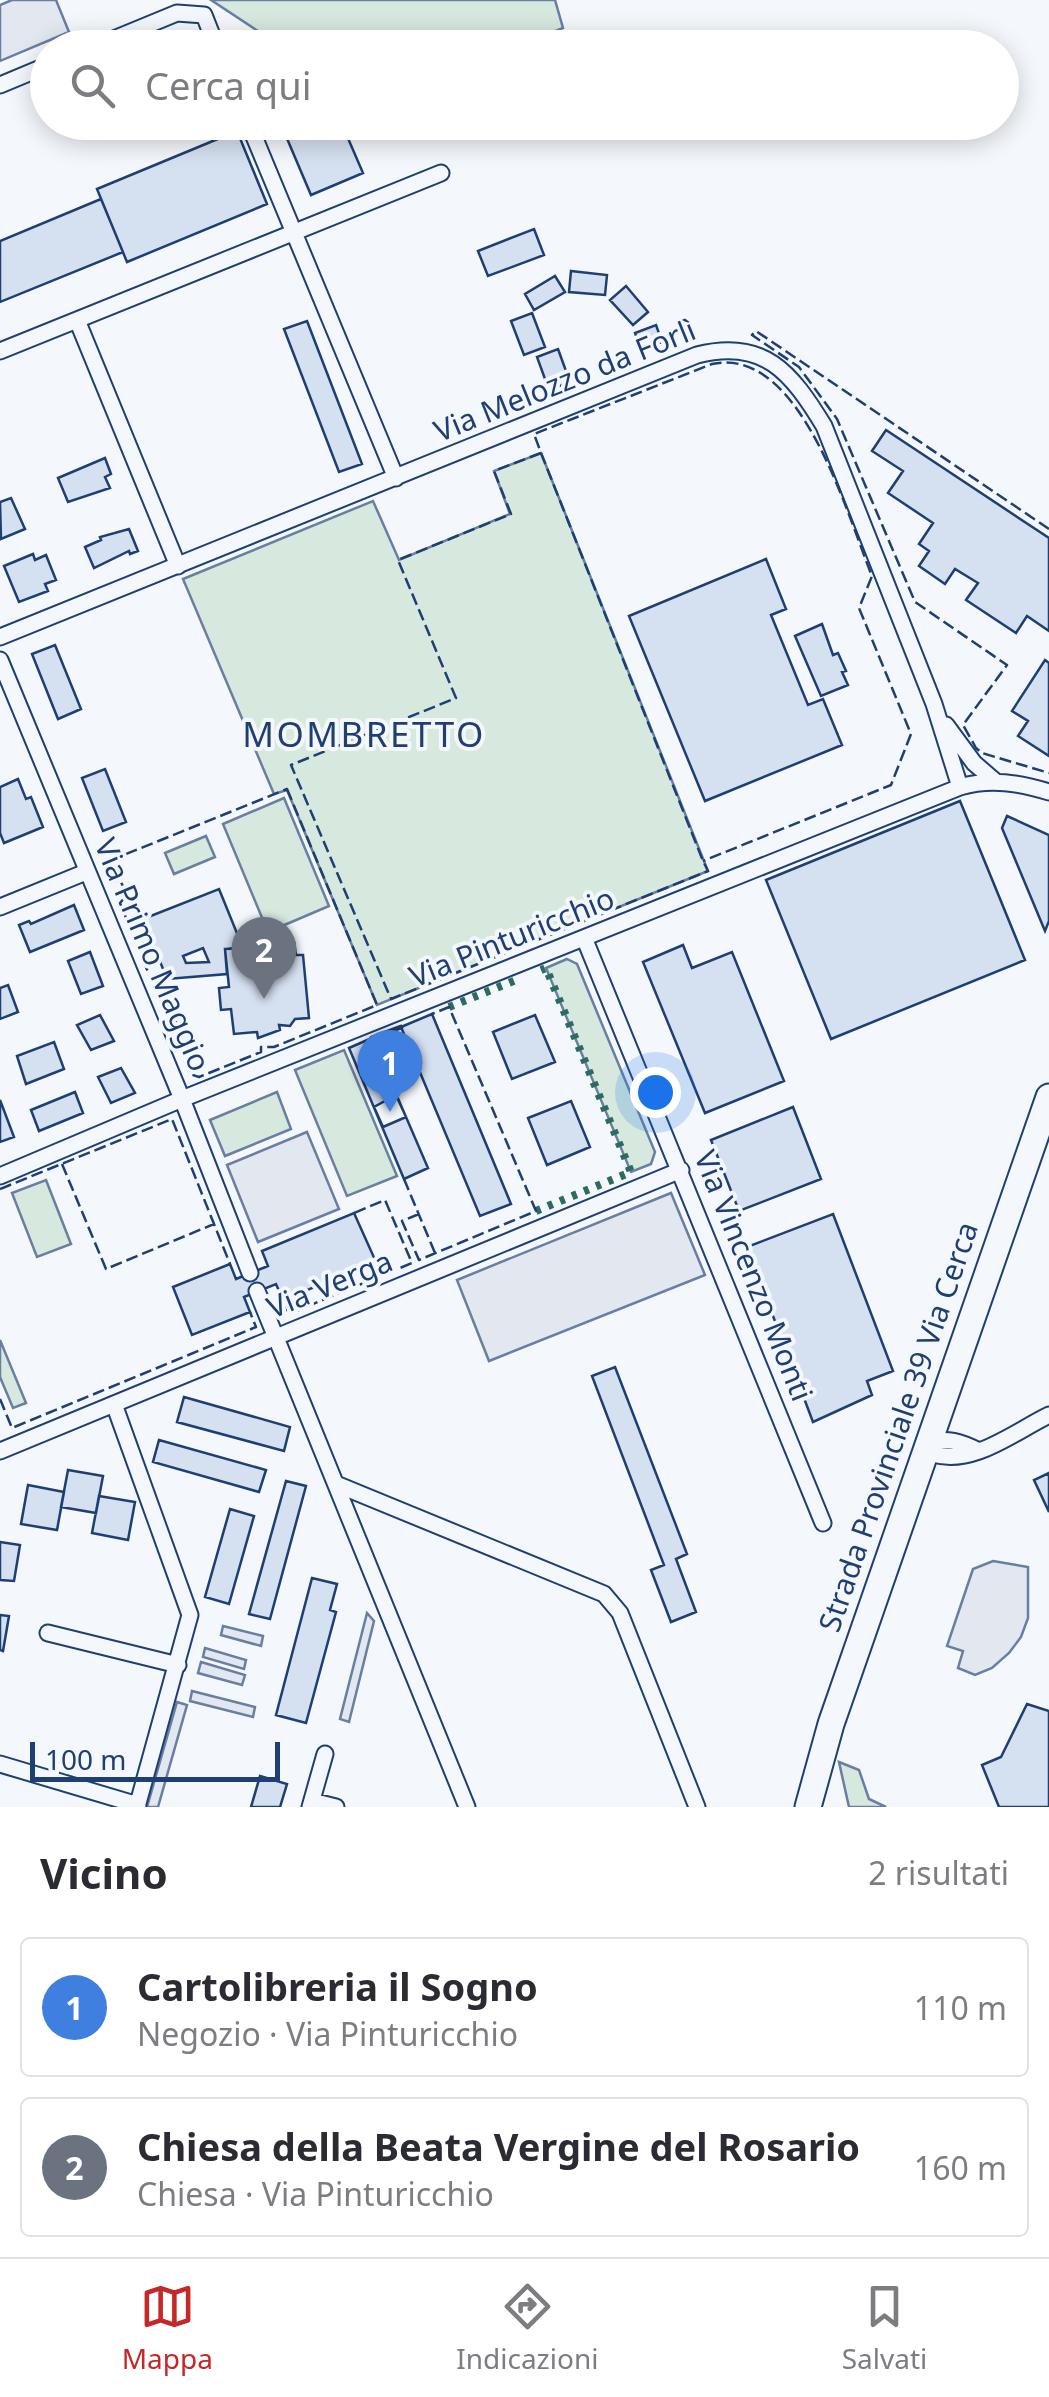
<!DOCTYPE html>
<html lang="it">
<head>
<meta charset="utf-8">
<style>
	body { margin:0; font-family:"Noto Sans",sans-serif; background:#f7f7f7; color:#2b2b33 }
	.scale { position:absolute; left:30px; bottom:25px; width:250px; box-sizing:border-box; padding-left:10px; border:5px solid #1d3f73; border-top:0; font-size:28px; line-height:35px; white-space:nowrap; color:#1d3f73; -webkit-text-stroke:8px #f4f7fb; paint-order:stroke }
	.you { position:absolute; left:655px; top:1092px; width:35px; height:35px; margin:-25px; border:8px solid #fff; border-radius:50%; background:#1a73e8; box-shadow:0 0 0 15px #1a73e833 }
	.badge { display:grid; place-items:center; width:65px; height:65px; border-radius:50%; background:#c62828; color:#fff; font-size:32px; font-weight:700 }
	.pin { position:absolute; translate:-50% -82px; filter:drop-shadow(0 2px 5px #0008) }
	.pin::after { content:''; position:absolute; top:52px; width:35px; height:30px; background:inherit; clip-path:polygon(0 0,100% 0,50% 100%) }
	.list { margin:0; padding:0; list-style:none }
	h2 { display:flex; justify-content:space-between; align-items:center; height:130px; margin:0; padding:0 40px; font-size:42px }
	h2 small { font-size:32px; font-weight:400; color:#7c7c81 }
	.list li { display:grid; grid-template-columns:65px 1fr auto; gap:30px; align-items:center; box-sizing:border-box; height:140px; margin:0 20px 20px; padding:0 20px; border:2px solid #e1e1e2; border-radius:10px }
	.list b { display:block; font-size:38px; white-space:nowrap }
	.list p { margin:0; font-size:32px; white-space:nowrap; color:#7c7c81 }
	.list em { font-size:32px; font-style:normal; color:#7c7c81 }
	.icon { flex:none; width:55px; height:55px; fill:none; stroke:currentColor; stroke-width:2; stroke-linecap:round; stroke-linejoin:round }
	.map { position:relative; flex:none; width:1049px; height:1807px; overflow:hidden }
	.search { position:absolute; background:#fff; box-shadow:0 5px 25px #0003; left:30px; right:30px; top:30px; height:110px; display:flex; align-items:center; gap:25px; box-sizing:border-box; padding:0 35px; border-radius:55px; color:#7c7c81; font-size:38px }
	.sheet { height:450px; background:#fff }
	nav { display:flex; justify-content:space-around; align-items:center; box-sizing:border-box; height:140px; border-top:2px solid #e1e1e2; background:#fff; font-size:28px; color:#7c7c81 }
	nav a { display:grid; justify-items:center; gap:5px }
	nav .on { color:#c62828 }
	.map>svg:first-child { display:block }
	.green { fill:#d7e8df; stroke:#687fa3; stroke-width:2.5 }
	.parking { fill:#e3e8f0; stroke:#687fa3; stroke-width:2.5 }
	.building { fill:#d5e0f0; stroke:#1d3f73; stroke-width:2.5; fill-rule:evenodd }
	.lines { fill:none; stroke-linecap:round; stroke-linejoin:round }
	.minor-casing { stroke:#1d3f73; stroke-width:19 }
	.primary-casing { stroke:#1d3f73; stroke-width:29 }
	.minor { stroke:#f4f7fb; stroke-width:15 }
	.primary { stroke:#f4f7fb; stroke-width:25 }
	.hedge { stroke:#2c6c60; stroke-width:8; stroke-dasharray:5 8; stroke-linecap:butt }
	.fence { stroke:#1d3f73; stroke-width:2.5; stroke-dasharray:12 5; stroke-linecap:butt }
	.wall { stroke:#1d3f73; stroke-width:5 }
	.labels { text-anchor:middle; stroke-width:8; stroke-linejoin:round; paint-order:stroke }
	.street-label { font-size:30px; fill:#1d3f73; stroke:#f4f7fb }
	.quarter-label { font-size:35px; letter-spacing:2.5px; fill:#1d3f73; stroke:#f4f7fb }
</style>
</head>
<body>
<div class="map">
<svg width="1049" height="1807" viewBox="0 0 1049 1807">
	<rect width="100%" height="100%" fill="#f4f7fb"/>
	<path class="green" d="M211,0H555L563,28L517,47H282Z
		M541,453L708,871L377,1005L287,790L274,794L183,579L373,501L399,560L510,514L494,471Z
		M284,798L329,906L268,932L223,824Z
		M206,836L215,857L174,874L165,853Z
		M567,959L577,964L655,1152L651,1164L631,1172L546,968Z
		M344,1050L397,1176L347,1196L295,1070Z
		M277,1092L291,1129L225,1156L210,1120Z
		M46,1180L71,1244L37,1257L12,1193Z
		M0,1340L26,1403L13,1408L0,1377Z
		M839,1762L859,1770L869,1799L886,1807H849Z"/>
	<path class="parking" d="M12,0H56L69,32L0,61V5Z
		M307,1132L339,1209L258,1242L227,1165Z
		M671,1193L705,1275L489,1361L457,1280Z
		M993,1561L1028,1567V1618L1021,1637L1009,1653L992,1668L975,1675L958,1668L963,1651L947,1646L973,1569Z
		M367,1613L374,1621L349,1722L340,1719Z
		M223,1626L263,1636L261,1646L221,1635Z
		M205,1648L246,1660L244,1669L203,1657Z
		M201,1662L245,1675L242,1685L198,1673Z
		M192,1691L255,1707L253,1717L190,1701Z
		M177,1702L187,1705L158,1807H147Z"/>
	<path class="building" d="M280,122H341L363,173L311,195Z
		M237,131L267,204L127,262L97,189Z
		M101,199L123,252L0,302V241Z
		M534,229L544,255L488,276L478,251Z
		M571,271L607,275L605,295L569,292Z
		M555,276L565,292L534,310L525,294Z
		M626,286L648,312L633,325L610,300Z
		M532,313L545,347L524,355L511,321Z
		M307,321L362,464L339,472L284,329Z
		M656,325L662,342L641,350L635,333Z
		M558,349L570,382L549,390L537,357Z
		M886,430L1049,538V631L1027,616L1016,633L966,600L978,583L955,569L945,584L919,566L929,551L919,544L933,523L888,493L903,471L872,451Z
		M105,458L111,474L105,477L110,488L68,502L58,478Z
		M11,498L25,529L1,539L0,502Z
		M129,529L138,551L130,554L129,551L94,568L85,547L101,540L100,537Z
		M33,554L35,560L46,555L56,580L45,584L48,591L19,602L4,566Z
		M766,559L786,609L771,615L808,705L823,699L842,745L705,801L629,616Z
		M822,624L833,655L838,653L846,671L842,672L848,685L821,696L795,636Z
		M55,645L81,709L58,719L32,654Z
		M1045,660L1049,663V756L1018,736L1028,721L1012,711Z
		M105,769L126,822L103,831L82,778Z
		M18,779L26,799L31,797L43,827L4,843L0,833V787Z
		M960,801L1025,960L831,1039L766,880Z
		M1007,816L1049,835V921L1045,931L1002,828Z
		M219,889L243,948L225,949L227,974L167,979L143,919ZM203,948L209,962L186,963L183,956Z
		M74,905L84,930L30,952L19,925L29,921L31,924Z
		M294,942L296,955H303L309,1018L295,1019L290,1026L279,1025L280,1030L258,1038L257,1032L234,1034L231,1009L221,1010L219,988L229,987L225,949Z
		M683,945L692,968L732,952L784,1081L705,1113L643,962Z
		M90,952L103,986L81,994L68,961Z
		M8,985L18,1012L0,1019V988Z
		M432,1014L511,1204L480,1216L401,1027Z
		M100,1015L114,1041L91,1050L77,1025Z
		M535,1015L555,1062L512,1079L493,1032Z
		M372,1038L428,1168L404,1179L349,1048Z
		M54,1042L64,1069L26,1084L17,1056Z
		M121,1068L135,1093L111,1103L98,1077Z
		M75,1092L83,1113L39,1131L31,1110Z
		M396,1095L406,1117L383,1127L374,1107Z
		M0,1100L14,1137L0,1142Z
		M571,1101L590,1147L547,1165L528,1118Z
		M793,1107L821,1179L739,1211L711,1140Z
		M354,1213L376,1262L283,1300L276,1284L244,1297L250,1312L192,1335L173,1287L230,1264L236,1279L268,1266L262,1251Z
		M833,1214L893,1371L867,1381L872,1395L813,1422L747,1247Z
		M615,1367L687,1554L676,1559L696,1612L671,1622L651,1570L664,1565L592,1376Z
		M184,1397L290,1427L284,1451L177,1422Z
		M159,1440L266,1470L259,1492L153,1462Z
		M68,1470L103,1476L96,1513L61,1507Z
		M1049,1473V1512L1034,1480Z
		M286,1481L306,1486L270,1619L249,1614Z
		M28,1485L64,1492L57,1530L21,1524Z
		M99,1496L135,1502L128,1540L92,1533Z
		M230,1509L254,1516L229,1604L205,1597Z
		M0,1542L20,1545L14,1581L0,1580Z
		M312,1578L337,1584L330,1610L336,1612L306,1723L276,1715Z
		M0,1615L9,1616L3,1651L0,1650Z
		M1027,1704L1049,1711V1807H999L982,1765L1001,1757Z
		M260,1776L287,1784L280,1807H251Z"/>
	<g class="lines">
		<defs>
			<path id="minor" d="M92,48L177,13L204,15L217,48
				M0,85L48,65
				M248,122L396,478
				M77,320L178,566
				M0,351L441,173
				M0,637L697,355C764,338 791,372 824,426L934,704L960,787
				M0,660L182,1099L250,1273
				M946,725L974,763L996,782
				M0,907L86,872
				M585,940L823,1523
				M0,1176L182,1099L960,787C991,778 1019,783 1049,792
				M257,1291L467,1807
				M114,1404L190,1615L137,1807
				M0,1451L681,1170
				M979,1451C961,1442 947,1437 927,1443L933,1454C973,1466 1014,1432 1049,1415
				M336,1484L604,1594L620,1613L697,1807
				M48,1633L178,1665
				M0,1764L138,1805
				M312,1801L336,1807
				M310,1807L325,1754"/>
			<path id="primary" d="M808,1807L831,1724L1049,1097"/>
		</defs>
		<use href="#minor" class="minor-casing"/>
		<use href="#primary" class="primary-casing"/>
		<use href="#minor" class="minor"/>
		<use href="#primary" class="primary"/>
		<path class="hedge" d="M449,1007L521,978
			M536,1211L631,1172L546,968L541,970"/>
		<path class="fence" d="M541,453L494,471L511,514L398,560L456,698L291,765L391,999L708,871L703,861L541,453L534,434L712,364C801,345 847,515 872,576L859,608L911,734L891,785L703,861
			M1049,529L756,331L752,335L799,367L837,419L915,602L1007,665L963,725L976,748L982,753L1049,773
			M287,789L377,1005L274,1047H261V1052L199,1077L190,1074L175,1039L181,1034L158,978L150,977L120,903L127,895L120,880L111,882L104,863Z
			M62,1164L106,1269L214,1224
			M404,1179L435,1253
			M0,1189L172,1119L230,1264
			M419,1214L402,1221L419,1260L536,1211L449,1007L432,1014
			M283,1300L289,1314L412,1263L385,1200L354,1213
			M0,1399L12,1428L256,1327L250,1312"/>
		<path class="wall" d="M372,1038L401,1027"/>
	</g>
	<g class="labels">
		<g class="street-label">
			<text transform="translate(565 381) rotate(-22)" y="10">Via Melozzo da Forlì</text>
			<text transform="translate(512 938) rotate(-22)" y="10">Via Pinturicchio</text>
			<text transform="translate(152 955) rotate(67)" y="10">Via Primo Maggio</text>
			<text transform="translate(753 1276) rotate(68)" y="10">Via Vincenzo Monti</text>
			<text transform="translate(330 1285) rotate(-22)" y="10">Via Verga</text>
			<text transform="translate(899 1427) rotate(-71)" y="10">Strada Provinciale 39 Via Cerca</text>
		</g>
		<g class="quarter-label">
			<text x="364" y="747">MOMBRETTO</text>
		</g>
	</g>
</svg>
<div class="scale">100 m</div>
<div class="you"></div>
<div class="pin badge" style="left:390px;top:1112px;background:#3f7fe0">1</div>
<div class="pin badge" style="left:264px;top:999px;background:#6b7280">2</div>
<div class="search"><svg class="icon" aria-label="search" viewBox="0 0 24 24"><circle cx="10" cy="10" r="6"/><path d="M15 15l6 6"/></svg>Cerca qui</div>
</div>
<section class="sheet">
<h2>Vicino<small>2 risultati</small></h2>
<ul class="list">
<li><span class="badge" style="background:#3f7fe0">1</span><div><b>Cartolibreria il Sogno</b><p>Negozio · Via Pinturicchio</p></div><em>110 m</em></li>
<li><span class="badge" style="background:#6b7280">2</span><div><b>Chiesa della Beata Vergine del Rosario</b><p>Chiesa · Via Pinturicchio</p></div><em>160 m</em></li>
</ul>
</section>
<nav>
<a class="on"><svg class="icon" aria-label="map" viewBox="0 0 24 24"><path d="M3 6l6-2 6 2 6-2v14l-6 2-6-2-6 2zM9 4v14M15 6v14"/></svg>Mappa</a>
<a><svg class="icon" aria-label="directions" viewBox="0 0 24 24"><path d="M12 3l9 9-9 9-9-9zM9 14v-3h6M13 9l2 2-2 2"/></svg>Indicazioni</a>
<a><svg class="icon" aria-label="saved" viewBox="0 0 24 24"><path d="M7 4h10v16l-5-4-5 4z"/></svg>Salvati</a>
</nav>
</body>
</html>
